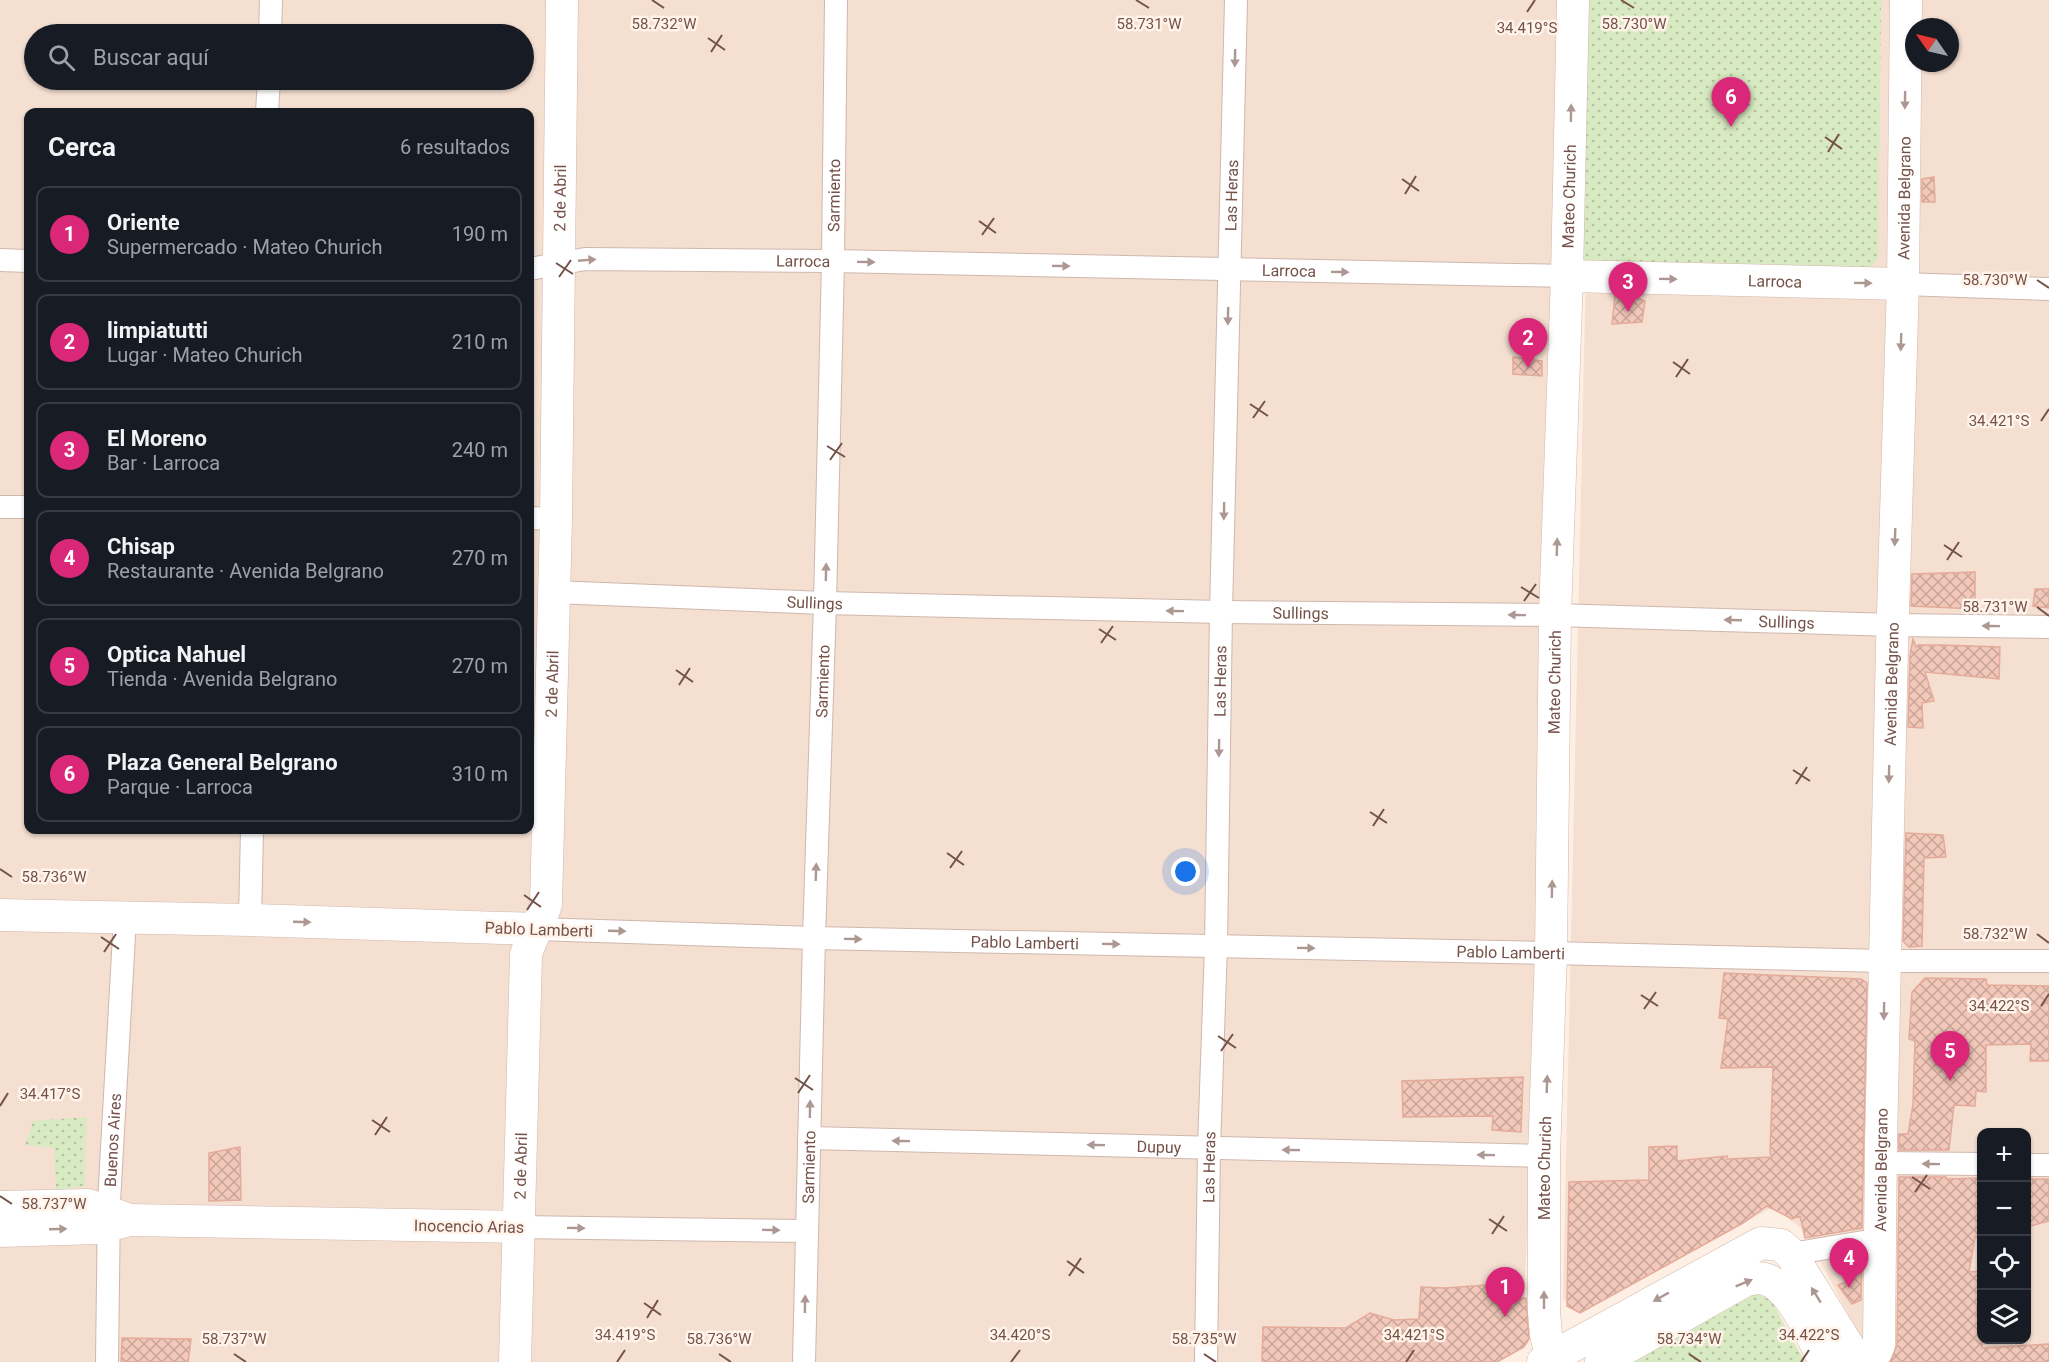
<!DOCTYPE html>
<html lang="es">
<head>
<meta charset="utf-8">
<style>
	body { margin:0; font-family:Roboto,sans-serif; background:#20242c; color:#f1f3f6 }
	.controls { position:absolute; right:18px; bottom:18px; display:grid; overflow:hidden; border-radius:12px; box-shadow:0 2px 4px #0004 }
	.controls button { width:54px; height:54px; display:grid; place-items:center; padding:0; border:0; border-bottom:2px solid #363941; background:#171b24; color:#f1f3f6; font:30px sans-serif }
	.compass { position:absolute; left:1905px; top:18px; width:54px; height:54px; border-radius:50%; background:#171b24; box-shadow:0 2px 4px #0004; rotate:304deg }
	.you { position:absolute; left:1186px; top:872px; width:21px; height:21px; margin:-15px; border:4px solid #fff; border-radius:50%; background:#1a73e8; box-shadow:0 0 0 9px #1a73e833 }
	.badge { display:grid; place-items:center; width:39px; height:39px; border-radius:50%; background:#db2777; color:#fff; font-size:20px; font-weight:700 }
	.pin { position:absolute; translate:-50% -50px; filter:drop-shadow(0 2px 3px #0008) }
	.pin::after { content:''; position:absolute; top:32px; width:21px; height:18px; background:inherit; clip-path:polygon(0 0,100% 0,50% 100%) }
	.list { margin:0; padding:0; list-style:none }
	h2 { display:flex; justify-content:space-between; align-items:center; height:78px; margin:0; padding:0 24px; font-size:26px }
	h2 small { font-size:20px; font-weight:400; color:#9ea1a6 }
	.list li { display:grid; grid-template-columns:39px 1fr auto; gap:18px; align-items:center; box-sizing:border-box; height:96px; margin:0 12px 12px; padding:0 12px; border:2px solid #363941; border-radius:12px }
	.list b { display:block; font-size:22px; white-space:nowrap }
	.list p { margin:0; font-size:20px; white-space:nowrap; color:#9ea1a6 }
	.list em { font-size:20px; font-style:normal; color:#9ea1a6 }
	.icon { flex:none; width:33px; height:33px; fill:none; stroke:currentColor; stroke-width:2; stroke-linecap:round; stroke-linejoin:round }
	.map { position:relative; flex:none; width:2049px; height:1362px; overflow:hidden }
	.search { position:absolute; background:#171b24; box-shadow:0 2px 4px #0004; left:24px; top:24px; width:510px; height:66px; display:flex; align-items:center; gap:15px; box-sizing:border-box; padding:0 21px; border-radius:33px; color:#9ea1a6; font-size:22px }
	.panel { position:absolute; background:#171b24; box-shadow:0 2px 4px #0004; left:24px; top:108px; width:510px; height:726px; border-radius:12px }
	.map>svg:first-child { display:block }
	.residential { fill:#f4dfd1; fill-rule:evenodd }
	.grass { fill:url(#grass-dots) }
	.building { fill:url(#building-cross-hatch); stroke:#e5ab9a; stroke-width:1.5 }
	.lines { fill:none; stroke-linecap:round; stroke-linejoin:round }
	.street-casing { stroke:#d0b7ad; stroke-width:24 }
	.secondary-casing { stroke:#d3b6aa; stroke-width:33 }
	.street { stroke:#fff; stroke-width:22 }
	.secondary { stroke:#fff; stroke-width:32 }
	.oneway { fill:#ac9792 }
	.ticks { fill:none; stroke:#755249; stroke-width:2 }
	.labels { text-anchor:middle; stroke-width:5; stroke-linejoin:round; paint-order:stroke }
	.street-label { font-size:16px; fill:#755249; stroke:#fff3ea }
	.ticks-label { font-size:15px; text-anchor:middle; fill:#755249; stroke:#fff3ea; stroke-width:5; stroke-linejoin:round; paint-order:stroke }
</style>
</head>
<body>
<div class="map">
<svg width="2049" height="1362" viewBox="0 0 2049 1362">
	<defs>
		<pattern id="grass-dots" width="8" height="8" patternUnits="userSpaceOnUse" patternTransform="scale(1.5)"><rect width="8" height="8" fill="#d8eac1"/><path d="M2 2h.1M6 6h.1" fill="none" stroke="#b4c09f" stroke-width="1.8" stroke-linecap="round"/></pattern>
		<pattern id="building-cross-hatch" width="8" height="8" patternUnits="userSpaceOnUse" patternTransform="scale(1.5)"><rect width="8" height="8" fill="#f2c8ba"/><path d="M0 0l8 8M0 8l8-8" fill="none" stroke="#c9a599"/></pattern>
	</defs>
	<rect width="100%" height="100%" fill="#fdefe3"/>
	<path class="residential" d="M0,0H1560L1539,941L1523,1331L1468,1362H0ZM34,34H524V80H34ZM28,112H530V830H28Z
		M1592,0H2049V1362H1873L1804,1230L1773,1207L1578,1313L1563,1299ZM1914,27H1950V63H1914ZM1982,1132H2026V1340H1982Z"/>
	<path class="grass" d="M1585,0H1881L1878,256L1874,264L1868,267L1591,264L1584,261L1582,255Z
		M86,1117L85,1186L56,1190L54,1148L25,1145L33,1121Z
		M1755,1294L1770,1298L1805,1362H1629Z"/>
	<path class="building" d="M1934,177L1935,202H1922V179Z
		M1615,295L1632,296L1645,301L1642,322L1612,324Z
		M1513,357L1542,361V376L1513,374Z
		M1975,572V609L1911,606L1912,574Z
		M2035,589H2049V608L2033,606Z
		M1913,639L1916,647L1918,645H1942L2000,647L1999,679L1925,672L1934,701L1922,703L1923,728L1908,727L1910,655Z
		M1906,833L1943,835L1946,857L1924,858L1922,946L1909,947L1903,941Z
		M1724,973L1861,979L1867,983L1862,1228L1805,1238L1800,1216L1792,1219L1767,1206L1743,1223L1580,1313L1567,1306L1569,1182L1649,1180V1147L1677,1146V1161L1727,1156V1159L1772,1157L1770,1153L1773,1067L1721,1068L1728,1019L1719,1018Z
		M1925,978L1986,979L1987,985L2049,986V1061H2030L2031,1044L1986,1045V1092L1976,1091L1975,1106L1954,1105L1949,1150H1899V1134H1908L1913,1104L1915,1041L1909,1039L1912,992Z
		M1523,1077L1521,1132L1492,1130L1493,1116L1403,1117L1402,1081Z
		M240,1147L241,1200L209,1201V1153Z
		M1899,1177H1946V1179L1982,1178V1237H1975L1969,1272L1982,1271L1976,1315H1982V1340H1983L1982,1348L2049,1344V1362H1890L1897,1345Z
		M2026,1179H2049V1221L2026,1227Z
		M1862,1256L1861,1300L1852,1304L1838,1285L1846,1282L1834,1260Z
		M1499,1284L1497,1301L1526,1298L1529,1339L1524,1347L1497,1362H1262L1263,1327L1346,1328L1370,1313L1394,1320L1419,1319L1421,1287L1446,1288Z
		M122,1338L191,1339L188,1362H121Z"/>
	<g class="lines">
		<defs>
			<g id="street">
				<path d="M270,34L271,0"/>
				<path d="M267,112L269,80"/>
				<path d="M0,260L28,261"/>
				<path id="s1" d="M530,269L585,259L833,261L1567,276"/>
				<path d="M1903,284L2049,289"/>
				<path d="M0,507H28"/>
				<path d="M530,518L556,519"/>
				<path id="s2" d="M554,592L825,603L1221,612L1555,615L1893,625L2049,627"/>
				<path d="M250,920L252,830"/>
				<path id="s3" d="M537,929L814,938L1551,953L1885,961H2049"/>
				<path id="s4" d="M809,1138L1544,1156"/>
				<path d="M1880,1163L1982,1164"/>
				<path d="M2026,1165H2049"/>
				<path d="M518,1227L807,1231"/>
				<path d="M1791,1254L1881,1239"/>
				<path id="s5" d="M107,1362L109,1202L125,918"/>
				<path id="s6" d="M804,1362L814,938L825,603L833,261L836,0"/>
				<path id="s7" d="M1206,1362L1209,1148L1216,946L1221,612L1236,0"/>
			</g>
			<g id="secondary">
				<path id="s8" d="M1567,276L1903,284"/>
				<path d="M0,915L250,920L537,929"/>
				<path d="M0,1207L88,1205L130,1220"/>
				<path d="M0,1231L98,1228L130,1220L518,1227"/>
				<path id="s9" d="M515,1362L526,955C531,937 541,922 546,904L556,519L562,0"/>
				<path d="M1543,1362L1761,1243L1781,1245L1791,1254L1858,1362"/>
				<path id="s10" d="M1553,1362L1546,1335L1544,1312V1156L1551,953L1555,615L1567,276L1573,0"/>
				<path d="M1601,1362L1744,1281C1748,1280 1754,1278 1758,1278C1789,1278 1812,1338 1825,1362"/>
				<path id="s11" d="M1862,1362L1876,1352L1879,1345L1881,1142L1892,646L1903,284L1906,0"/>
			</g>
		</defs>
		<use href="#street" class="street-casing"/>
		<use href="#secondary" class="secondary-casing"/>
		<use href="#street" class="street"/>
		<use href="#secondary" class="secondary"/>
	</g>
	<defs><path id="oneway-solid" d="M-6-.8H1V-3.2L6.5 0L1 3.2V.8H-6Z" transform="scale(1.5)"/></defs>
	<g class="oneway">
		<use href="#oneway-solid" transform="translate(1235 58) rotate(91)"/>
		<use href="#oneway-solid" transform="translate(1905 100) rotate(91)"/>
		<use href="#oneway-solid" transform="translate(1571 113) rotate(-89)"/>
		<use href="#oneway-solid" transform="translate(587 260) rotate(-5)"/>
		<use href="#oneway-solid" transform="translate(866 262) rotate(1)"/>
		<use href="#oneway-solid" transform="translate(1061 266) rotate(1)"/>
		<use href="#oneway-solid" transform="translate(1340 272) rotate(1)"/>
		<use href="#oneway-solid" transform="translate(1668 279) rotate(1)"/>
		<use href="#oneway-solid" transform="translate(1863 283) rotate(1)"/>
		<use href="#oneway-solid" transform="translate(1228 316) rotate(91)"/>
		<use href="#oneway-solid" transform="translate(1901 342) rotate(92)"/>
		<use href="#oneway-solid" transform="translate(1224 511) rotate(91)"/>
		<use href="#oneway-solid" transform="translate(1895 537) rotate(92)"/>
		<use href="#oneway-solid" transform="translate(1557 547) rotate(-88)"/>
		<use href="#oneway-solid" transform="translate(826 572) rotate(-89)"/>
		<use href="#oneway-solid" transform="translate(1175 611) rotate(-179)"/>
		<use href="#oneway-solid" transform="translate(1517 615) rotate(-179)"/>
		<use href="#oneway-solid" transform="translate(1733 620) rotate(-178)"/>
		<use href="#oneway-solid" transform="translate(1991 626) rotate(-179)"/>
		<use href="#oneway-solid" transform="translate(1219 748) rotate(91)"/>
		<use href="#oneway-solid" transform="translate(1889 774) rotate(91)"/>
		<use href="#oneway-solid" transform="translate(816 872) rotate(-88)"/>
		<use href="#oneway-solid" transform="translate(1552 889) rotate(-89)"/>
		<use href="#oneway-solid" transform="translate(302 922) rotate(2)"/>
		<use href="#oneway-solid" transform="translate(617 931) rotate(2)"/>
		<use href="#oneway-solid" transform="translate(853 939) rotate(1)"/>
		<use href="#oneway-solid" transform="translate(1111 944) rotate(1)"/>
		<use href="#oneway-solid" transform="translate(1306 948) rotate(1)"/>
		<use href="#oneway-solid" transform="translate(1884 1011) rotate(91)"/>
		<use href="#oneway-solid" transform="translate(1547 1084) rotate(-88)"/>
		<use href="#oneway-solid" transform="translate(810 1109) rotate(-89)"/>
		<use href="#oneway-solid" transform="translate(901 1141) rotate(-179)"/>
		<use href="#oneway-solid" transform="translate(1096 1145) rotate(-179)"/>
		<use href="#oneway-solid" transform="translate(1291 1150) rotate(-179)"/>
		<use href="#oneway-solid" transform="translate(1486 1155) rotate(-179)"/>
		<use href="#oneway-solid" transform="translate(1931 1164) rotate(-179)"/>
		<use href="#oneway-solid" transform="translate(576 1228) rotate(1)"/>
		<use href="#oneway-solid" transform="translate(58 1229) rotate(-2)"/>
		<use href="#oneway-solid" transform="translate(771 1230) rotate(1)"/>
		<use href="#oneway-solid" transform="translate(1744 1283) rotate(-22)"/>
		<use href="#oneway-solid" transform="translate(1816 1295) rotate(-122)"/>
		<use href="#oneway-solid" transform="translate(1661 1297) rotate(151)"/>
		<use href="#oneway-solid" transform="translate(1544 1300) rotate(-90)"/>
		<use href="#oneway-solid" transform="translate(805 1304) rotate(-89)"/>
	</g>
	<path class="ticks" d="M652,0L664,8M1136,0L1149,8M1621,0L1634,8M1527,12L1535,0M708,38L725,50M711,52L722,35M1825,137L1842,149M1828,152L1839,134M1402,179L1419,191M1405,194L1416,176M979,221L996,233M982,235L994,218M556,263L573,274M559,277L571,260M2037,280L2049,288M1673,362L1690,374M1676,377L1688,359M1250,404L1268,416M1253,418L1265,401M2041,421L2049,409M827,446L845,457M830,460L842,443M1944,545L1962,557M1947,560L1959,542M1521,587L1539,598M1524,601L1536,584M2037,607L2049,616M1099,629L1116,640M1101,643L1113,626M676,670L693,682M679,685L690,668M1793,770L1810,781M1796,784L1807,767M1370,812L1387,823M1373,826L1384,809M947,853L964,865M950,868L962,851M0,869L12,877M524,895L541,907M527,910L539,892M2037,934L2049,943M101,937L119,949M104,952L116,934M1641,995L1658,1006M2041,1006L2049,994M1644,1009L1656,992M1218,1036L1236,1048M1221,1051L1233,1034M795,1078L813,1090M798,1093L810,1075M0,1106L8,1093M372,1120L390,1132M375,1135L387,1117M1912,1177L1930,1189M1915,1192L1927,1175M0,1196L12,1204M1489,1219L1507,1231M1492,1234L1504,1216M1067,1261L1084,1273M1069,1276L1081,1258M644,1303L661,1315M647,1318L658,1300M234,1354L246,1362M719,1354L731,1362M1204,1354L1216,1362M1689,1354L1701,1362M617,1362L625,1350M1011,1362L1020,1350M1406,1362L1414,1350M1801,1362L1809,1350"/>
	<g class="labels">
		<g class="street-label">
			<text dy="6" stroke="none"><textPath href="#s6" startOffset="1167">Sarmiento</textPath></text>
			<text dy="6" stroke="none"><textPath href="#s7" startOffset="1167">Las Heras</textPath></text>
			<text dy="6" stroke="none"><textPath href="#s10" startOffset="1167">Mateo Churich</textPath></text>
			<text dy="6" stroke="none"><textPath href="#s9" startOffset="1168">2 de Abril</textPath></text>
			<text dy="6" stroke="none"><textPath href="#s11" startOffset="1172">Avenida Belgrano</textPath></text>
			<text dy="6" stroke="none"><textPath href="#s1" startOffset="274">Larroca</textPath></text>
			<text dy="6" stroke="none"><textPath href="#s1" startOffset="760">Larroca</textPath></text>
			<text dy="6" stroke="none"><textPath href="#s8" startOffset="208">Larroca</textPath></text>
			<text dy="6" stroke="none"><textPath href="#s2" startOffset="261">Sullings</textPath></text>
			<text dy="6" stroke="none"><textPath href="#s2" startOffset="747">Sullings</textPath></text>
			<text dy="6" stroke="none"><textPath href="#s2" startOffset="1233">Sullings</textPath></text>
			<text dy="6" stroke="none"><textPath href="#s6" startOffset="681">Sarmiento</textPath></text>
			<text dy="6" stroke="none"><textPath href="#s7" startOffset="681">Las Heras</textPath></text>
			<text dy="6" stroke="none"><textPath href="#s10" startOffset="681">Mateo Churich</textPath></text>
			<text dy="6" stroke="none"><textPath href="#s9" startOffset="682">2 de Abril</textPath></text>
			<text dy="6" stroke="none"><textPath href="#s11" startOffset="686">Avenida Belgrano</textPath></text>
			<text transform="translate(539 929) rotate(2)" y="6">Pablo Lamberti</text>
			<text dy="6" stroke="none"><textPath href="#s3" startOffset="488">Pablo Lamberti</textPath></text>
			<text dy="6" stroke="none"><textPath href="#s3" startOffset="974">Pablo Lamberti</textPath></text>
			<text dy="6" stroke="none"><textPath href="#s5" startOffset="222">Buenos Aires</textPath></text>
			<text dy="6" stroke="none"><textPath href="#s4" startOffset="350">Dupuy</textPath></text>
			<text dy="6" stroke="none"><textPath href="#s9" startOffset="196">2 de Abril</textPath></text>
			<text dy="6" stroke="none"><textPath href="#s6" startOffset="195">Sarmiento</textPath></text>
			<text dy="6" stroke="none"><textPath href="#s7" startOffset="195">Las Heras</textPath></text>
			<text dy="6" stroke="none"><textPath href="#s10" startOffset="195">Mateo Churich</textPath></text>
			<text dy="6" stroke="none"><textPath href="#s11" startOffset="200">Avenida Belgrano</textPath></text>
			<text transform="translate(469 1226) rotate(1)" y="6">Inocencio Arias</text>
		</g>
	</g>
	<g class="ticks-label">
		<text x="664" y="29">58.732°W</text>
		<text x="1149" y="29">58.731°W</text>
		<text x="1634" y="29">58.730°W</text>
		<text x="1527" y="33">34.419°S</text>
		<text x="1995" y="285">58.730°W</text>
		<text x="1999" y="426">34.421°S</text>
		<text x="1995" y="612">58.731°W</text>
		<text x="54" y="882">58.736°W</text>
		<text x="1995" y="939">58.732°W</text>
		<text x="1999" y="1011">34.422°S</text>
		<text x="50" y="1099">34.417°S</text>
		<text x="54" y="1209">58.737°W</text>
		<text x="625" y="1340">34.419°S</text>
		<text x="1020" y="1340">34.420°S</text>
		<text x="1414" y="1340">34.421°S</text>
		<text x="1809" y="1340">34.422°S</text>
		<text x="234" y="1344">58.737°W</text>
		<text x="719" y="1344">58.736°W</text>
		<text x="1204" y="1344">58.735°W</text>
		<text x="1689" y="1344">58.734°W</text>
	</g>
</svg>
<div class="controls">
<button>+</button>
<button>−</button>
<button><svg class="icon" aria-label="locate" viewBox="0 0 24 24"><circle cx="12" cy="12" r="6"/><path d="M12 2v4M12 18v4M2 12h4M18 12h4"/></svg></button>
<button><svg class="icon" aria-label="layers" viewBox="0 0 24 24"><path d="M12 4l9 5-9 5-9-5zM3 14l9 5 9-5"/></svg></button>
</div>
<svg class="compass" viewBox="-18 -18 36 36"><path d="M0-13l5 13h-10z" fill="#e53935"/><path d="M0 13l5-13h-10z" fill="#9ea1a6"/></svg>
<div class="you"></div>
<div class="pin badge" style="left:1505px;top:1317px">1</div>
<div class="pin badge" style="left:1528px;top:368px">2</div>
<div class="pin badge" style="left:1628px;top:312px">3</div>
<div class="pin badge" style="left:1849px;top:1288px">4</div>
<div class="pin badge" style="left:1950px;top:1081px">5</div>
<div class="pin badge" style="left:1731px;top:127px">6</div>
<div class="search"><svg class="icon" aria-label="search" viewBox="0 0 24 24"><circle cx="10" cy="10" r="6"/><path d="M15 15l6 6"/></svg>Buscar aquí</div>
<section class="panel">
<h2>Cerca<small>6 resultados</small></h2>
<ul class="list">
<li><span class="badge">1</span><div><b>Oriente</b><p>Supermercado · Mateo Churich</p></div><em>190 m</em></li>
<li><span class="badge">2</span><div><b>limpiatutti</b><p>Lugar · Mateo Churich</p></div><em>210 m</em></li>
<li><span class="badge">3</span><div><b>El Moreno</b><p>Bar · Larroca</p></div><em>240 m</em></li>
<li><span class="badge">4</span><div><b>Chisap</b><p>Restaurante · Avenida Belgrano</p></div><em>270 m</em></li>
<li><span class="badge">5</span><div><b>Optica Nahuel</b><p>Tienda · Avenida Belgrano</p></div><em>270 m</em></li>
<li><span class="badge">6</span><div><b>Plaza General Belgrano</b><p>Parque · Larroca</p></div><em>310 m</em></li>
</ul>
</section>
</div>
</body>
</html>
